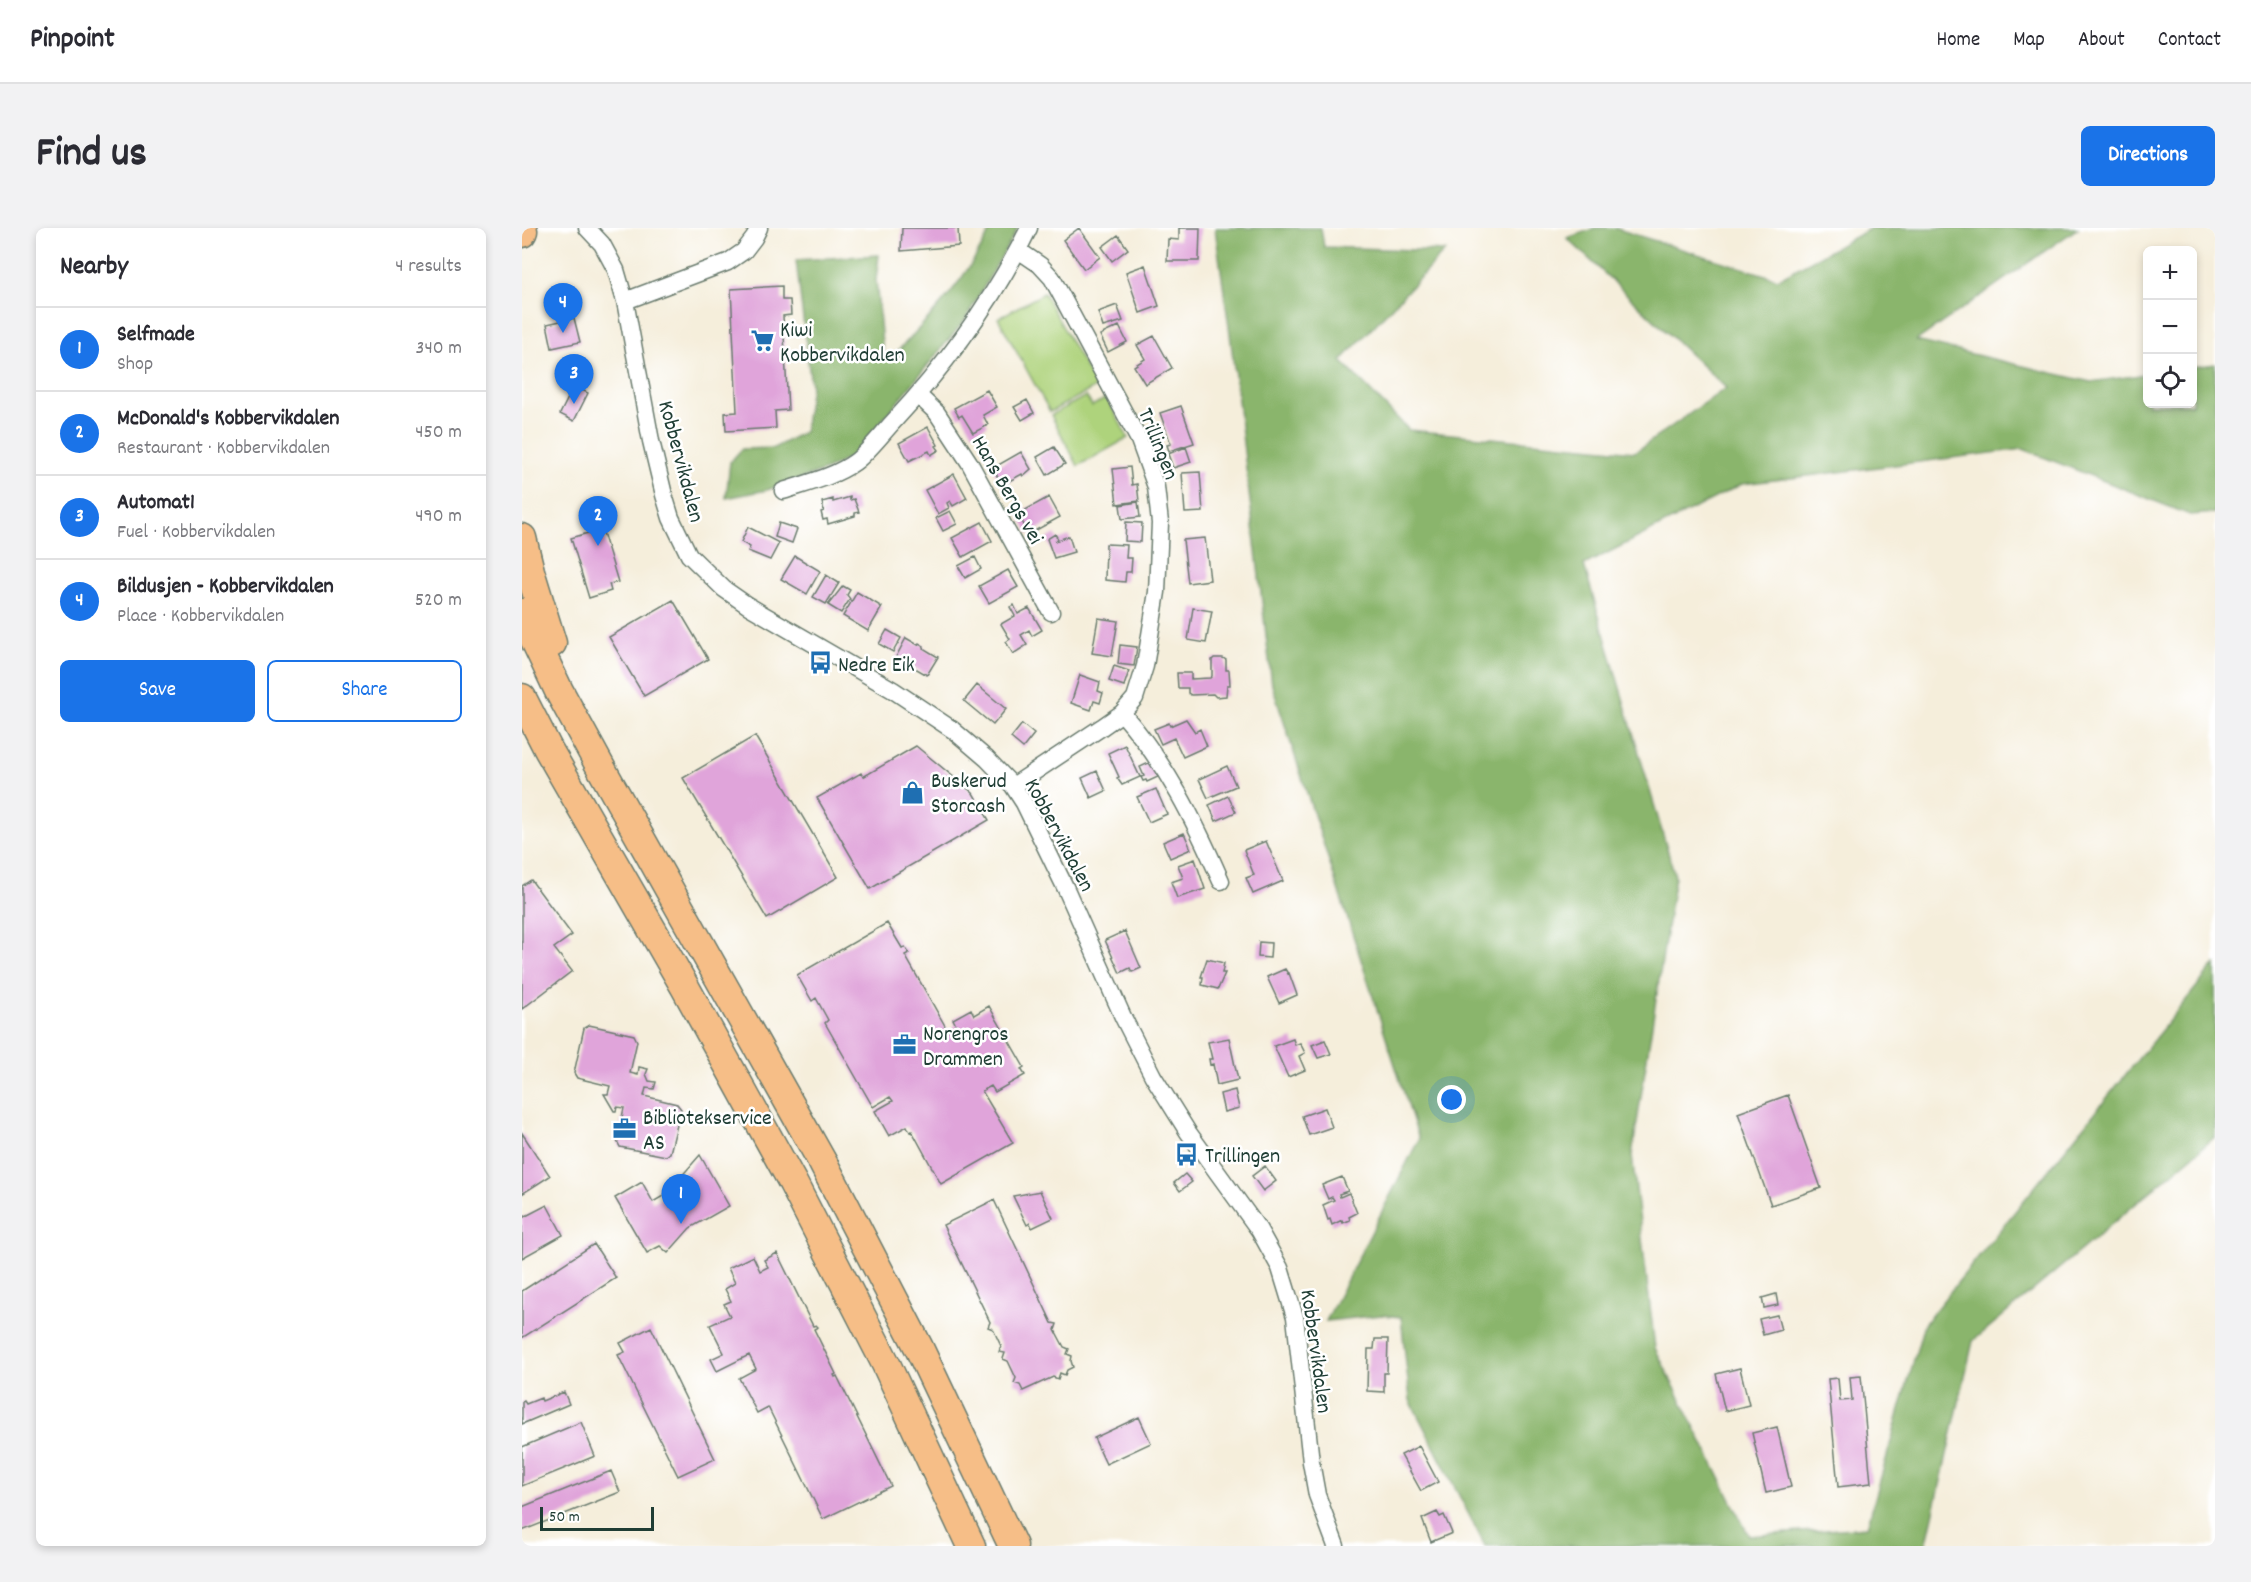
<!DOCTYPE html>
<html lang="en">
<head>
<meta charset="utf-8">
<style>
	body { margin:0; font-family:Dekko,sans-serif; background:#f2f2f3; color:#2b2b33 }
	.controls { position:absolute; right:18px; top:18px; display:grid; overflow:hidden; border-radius:9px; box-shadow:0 3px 9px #0003 }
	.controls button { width:54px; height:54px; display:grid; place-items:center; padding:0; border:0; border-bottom:2px solid #e1e1e2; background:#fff; color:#2b2b33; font:30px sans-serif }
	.scale { position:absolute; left:18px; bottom:15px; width:114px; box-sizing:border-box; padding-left:6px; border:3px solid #1f3d34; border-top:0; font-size:16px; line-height:21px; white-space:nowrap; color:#1f3d34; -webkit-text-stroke:4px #fff; paint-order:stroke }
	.you { position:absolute; left:930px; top:872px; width:21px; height:21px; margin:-15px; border:4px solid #fff; border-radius:50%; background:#1a73e8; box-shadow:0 0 0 9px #1a73e833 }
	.badge { display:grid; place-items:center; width:39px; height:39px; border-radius:50%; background:#1a73e8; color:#fff; font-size:20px; font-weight:700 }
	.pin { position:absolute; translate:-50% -50px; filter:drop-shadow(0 2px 3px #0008) }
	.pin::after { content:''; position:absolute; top:32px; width:21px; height:18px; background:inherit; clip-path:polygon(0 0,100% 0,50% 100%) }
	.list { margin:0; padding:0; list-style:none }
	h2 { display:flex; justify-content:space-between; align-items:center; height:78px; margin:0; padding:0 24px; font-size:26px }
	h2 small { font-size:20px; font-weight:400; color:#7c7c81 }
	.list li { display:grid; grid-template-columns:39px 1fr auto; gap:18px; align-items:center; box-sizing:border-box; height:84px; padding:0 24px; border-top:2px solid #e1e1e2 }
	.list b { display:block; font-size:22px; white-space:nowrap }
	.list p { margin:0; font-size:20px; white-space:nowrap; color:#7c7c81 }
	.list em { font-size:20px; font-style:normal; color:#7c7c81 }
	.actions { display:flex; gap:12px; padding:18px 24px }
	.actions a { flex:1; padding:14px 0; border:2px solid #1a73e8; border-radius:9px; text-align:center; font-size:21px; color:#1a73e8 }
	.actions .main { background:#1a73e8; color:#fff }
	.icon { flex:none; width:33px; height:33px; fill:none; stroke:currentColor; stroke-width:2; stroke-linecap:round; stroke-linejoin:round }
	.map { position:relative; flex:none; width:1693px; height:1318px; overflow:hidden; border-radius:9px }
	header { display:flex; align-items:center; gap:36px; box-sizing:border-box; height:84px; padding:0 30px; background:#fff; border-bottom:2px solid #e1e1e2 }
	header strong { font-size:28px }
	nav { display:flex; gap:33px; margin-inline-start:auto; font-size:21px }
	.intro { display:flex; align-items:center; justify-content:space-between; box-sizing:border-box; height:144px; padding:0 36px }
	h1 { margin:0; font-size:42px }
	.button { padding:15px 27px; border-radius:9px; background:#1a73e8; color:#fff; font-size:21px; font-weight:700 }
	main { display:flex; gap:36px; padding:0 36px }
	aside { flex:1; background:#fff; border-radius:9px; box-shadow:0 3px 9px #0003 }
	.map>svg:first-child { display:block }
	.green { fill:#aed37c; stroke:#668858; stroke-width:1.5 }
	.forest { fill:#8ab56c; stroke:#547950; stroke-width:1.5 }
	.building { fill:#e0a4da }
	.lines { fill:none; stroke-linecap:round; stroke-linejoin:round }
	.minor-casing { stroke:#6a7b6e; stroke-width:19 }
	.motorway-casing { stroke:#6a7b6e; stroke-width:31 }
	.minor { stroke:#fff; stroke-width:16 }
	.motorway { stroke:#f6be87; stroke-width:28 }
	.labels { text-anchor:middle; stroke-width:5; stroke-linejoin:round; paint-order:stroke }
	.poi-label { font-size:22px; fill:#1f3d34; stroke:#fff; text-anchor:start }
	.street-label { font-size:22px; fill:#1f3d34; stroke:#fff }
</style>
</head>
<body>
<header>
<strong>Pinpoint</strong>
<nav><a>Home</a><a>Map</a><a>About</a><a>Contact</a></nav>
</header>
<div class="intro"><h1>Find us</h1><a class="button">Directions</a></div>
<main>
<aside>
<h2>Nearby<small>4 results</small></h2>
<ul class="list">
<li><span class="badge">1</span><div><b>Selfmade</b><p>Shop</p></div><em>340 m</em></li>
<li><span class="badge">2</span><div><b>McDonald's Kobbervikdalen</b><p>Restaurant · Kobbervikdalen</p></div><em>450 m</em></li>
<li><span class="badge">3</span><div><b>Automat1</b><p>Fuel · Kobbervikdalen</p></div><em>490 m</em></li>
<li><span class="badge">4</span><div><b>Bildusjen - Kobbervikdalen</b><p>Place · Kobbervikdalen</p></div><em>520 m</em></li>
</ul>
<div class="actions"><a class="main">Save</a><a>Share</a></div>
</aside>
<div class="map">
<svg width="1693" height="1318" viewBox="0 0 1693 1318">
	<rect width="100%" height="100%" fill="#fff"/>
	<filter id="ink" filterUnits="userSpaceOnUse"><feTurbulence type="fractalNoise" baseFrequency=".0167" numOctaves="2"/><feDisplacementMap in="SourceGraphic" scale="12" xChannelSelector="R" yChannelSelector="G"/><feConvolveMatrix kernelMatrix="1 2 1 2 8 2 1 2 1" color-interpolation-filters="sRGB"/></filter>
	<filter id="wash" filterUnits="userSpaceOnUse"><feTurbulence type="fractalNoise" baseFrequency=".008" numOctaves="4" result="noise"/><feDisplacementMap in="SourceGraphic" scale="24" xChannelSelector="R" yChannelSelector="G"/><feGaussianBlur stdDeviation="1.35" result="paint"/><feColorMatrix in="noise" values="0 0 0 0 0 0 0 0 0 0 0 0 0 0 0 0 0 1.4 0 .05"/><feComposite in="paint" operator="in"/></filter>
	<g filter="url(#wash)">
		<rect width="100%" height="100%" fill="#f5eedb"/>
		<path class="green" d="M522,65L574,159L528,184L476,90Z
			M564,168L570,178L585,170L606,210L556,238L529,187Z"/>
		<path class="forest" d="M469,0H496L443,92L331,228L304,242L245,262L204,270L208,234L220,221L252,220L282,204L289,158L274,32L357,27L354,52L361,126L370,129C407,90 447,50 469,0Z
			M693,0H799L802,19L923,23L819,133L887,202L1113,224L1204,160L1045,10L1073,0H1092L1256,51L1349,0H1556L1394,113L1569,154L1625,146L1626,176H1670L1671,139L1693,136V285L1668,287L1501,221L1220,256L1062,337L1153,648L1110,927L1133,1120L1227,1308L1345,1299L1402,1096L1693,736V909L1451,1113L1404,1318H963L888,1172L879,1089L860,1087L804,1093L897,911L750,457L708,106Z"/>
		<g id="blocks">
			<path class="building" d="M380,0H436L437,18L379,23Z
				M557,0L578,29L562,41L541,12Z
				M657,0H678L677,33H645L646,11L657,12Z
				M596,7L606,21L590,33L580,19Z
				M623,37L637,78L618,85L604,44Z
				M260,58V72H268L269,87L261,88L266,182L253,183L254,200L204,203L203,185L215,184L209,61Z
				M595,77L601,93L581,99L576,84Z
				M52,90L58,114L30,120L25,96Z
				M597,98L605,114L586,124L578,107Z
				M632,108L650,140L623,156L612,138L623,131L615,117Z
				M52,158L66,165L52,193L38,186Z
				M465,162L475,179L461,187L466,197L451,205L440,187L437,189L432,180Z
				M505,172L512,185L500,192L492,179Z
				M659,178L672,215L647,223L645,217L649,216L638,185Z
				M406,199L416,217L414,218L417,222L409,227L407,223L387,233L377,215Z
				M532,219L543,236L525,247L515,229Z
				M664,219L669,234L651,240L646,226Z
				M499,224L509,241L501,248L500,246L480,257L471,240Z
				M608,239L610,257L615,256L617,273L595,276L591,241Z
				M678,244L681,284L663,285L660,245Z
				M432,246L445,270L431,278L428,273L425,275L427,280L416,286L403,262Z
				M328,269V272L332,271L337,284L333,285V288L306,296L305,291L301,292L299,284L302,283L300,274L311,271V274Z
				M527,269L538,289L507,306L496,286Z
				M616,274L618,289L600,291L598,277Z
				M428,283L435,296L421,303L414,290Z
				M460,294L470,313L441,329L430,310Z
				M604,294L620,295L619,314L603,313Z
				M257,295L275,301L270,315L253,309Z
				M226,299L257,315L248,332L226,323L228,319L219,314Z
				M80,301L96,354L87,356L89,363L67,370L49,310Z
				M533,306L536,311L533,313L547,308L552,324L532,330L525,311Z
				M683,310L688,352L666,355L661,312Z
				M584,316L605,317L604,330H610L609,344H604L603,354L583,352Z
				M273,328L298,343L285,366L259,351Z
				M453,329L459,341L443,350L436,338Z
				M486,342L496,359L467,375L457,358Z
				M304,347L317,355L304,376L291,369Z
				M321,358L328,362L325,367L328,371L319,385L306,377Z
				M335,364L360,379L346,403L321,388Z
				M151,372L186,431L122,468L87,409Z
				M492,377L496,386L507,380L520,402L510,408L507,402L499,407L505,417L491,426L484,414L488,411L479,396L493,388L488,379Z
				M671,380L690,383L684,415L666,412Z
				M576,390L596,393L590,428L570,425Z
				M365,402L379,410L371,424L357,416Z
				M384,410L396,417L397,415L402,418L401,420L416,429L405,447L374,429Z
				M598,417L615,419L612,438L596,436Z
				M692,430H701L704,432V442H707L708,457H705L704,468L694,469L691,466L669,467L666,465V460H656L655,445H669V451L688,450L690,448V432Z
				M592,438L607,443L602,458L587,453Z
				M558,447L578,454L576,463L581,465L578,475L572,473L569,482L549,475Z
				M455,457L484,481L471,497L442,473Z
				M664,491L673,504L678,501L685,518L661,529L652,510L639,516L632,501L647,495L648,498Z
				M500,496L512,506L501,520L489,510Z
				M233,508L316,649L245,691L161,550Z
				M603,517L618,549L600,557L595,550L597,549L586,525Z
				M394,518L451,565L467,592L348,661L295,570L339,545L341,549Z
				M629,534L636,549L625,554L624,552L621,553L619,549L622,548L618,539Z
				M705,538L714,558L686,570L677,551Z
				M575,543L584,563L569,570L560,550Z
				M634,561L645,586L627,594L615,569Z
				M706,568L714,584L694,593L687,577Z
				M662,605L669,621L648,630L641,614Z
				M744,613L761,653L731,666L724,650L732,647L722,622Z
				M673,631L683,661L655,670L649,654L661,650L656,637Z
				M9,652L50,707L32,720L50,743L0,781V658Z
				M365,695L380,720L383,719L387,725L383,727L426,803L434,797L431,791L449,781L452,787L467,778L502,839L499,841L503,847L473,864L469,858L460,863L491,915L419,956L390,903L388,904L385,898L367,908L353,883L371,873L368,869L351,879L303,795L306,792L294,770L290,773L275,747Z
				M603,703L619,740L610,744L608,740L598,745L583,712Z
				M737,714L749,715L748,730L736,729Z
				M685,731L702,735L700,745H703L696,761L680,757L681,749H679Z
				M763,741L766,746L767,745L775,767L757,775L745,749Z
				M67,797L112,807L115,813L108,845L116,847L117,839L126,841L124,846L127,853L134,854L132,861L124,860L122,868L155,876L159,881L148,925L144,928L98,919L95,913L102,880L95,879L94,883H92L82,866H86L88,858L55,850L52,845L62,800Z
				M707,810L716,852L695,857L691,836L688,837L687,831H690L686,814Z
				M771,811L773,817L778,815L783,825L777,828L783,842L766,849L752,818Z
				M803,812L809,826L796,830L790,817Z
				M713,862L717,880L702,884L698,866Z
				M1266,867L1299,960L1249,977L1216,885Z
				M803,880L810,899L787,907L780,888Z
				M0,905L28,948L0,966Z
				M178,927L207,978L168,1000L146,1025L138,1018L125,1025L93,970L120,954L131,974L143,967Z
				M743,938L754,953L741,963L730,948Z
				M663,946L670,954L658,963L652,955Z
				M820,949L826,963L817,966L818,969L827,965L835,985L827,989L828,992L821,995L820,992L810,997L808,991L806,992L801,977L812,972L810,969L806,971L800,957Z
				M518,963L531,990L510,1000L508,995L505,997L491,968Z
				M472,972L530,1095L535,1096L533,1102L542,1119L547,1121L545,1126L550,1128L549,1133L551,1139L545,1142L543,1147L538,1145L536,1151L531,1149L501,1163L498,1157L492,1155L494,1150L486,1133L481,1131L483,1125L477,1124L479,1118L471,1101L466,1099L468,1094L421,997Z
				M25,977L41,1007L0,1030V990Z
				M72,1016L94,1050L0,1110V1063Z
				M255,1025L291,1098L294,1097L296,1099L292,1101L314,1146L312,1147L313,1149L315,1148L369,1258L301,1291L246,1179L235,1185L217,1150L234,1141L227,1127L195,1143L189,1131L202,1125L188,1097L208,1088L202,1076L209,1073L203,1061L213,1055L206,1040L231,1028L238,1043L246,1039L242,1032Z
				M1254,1066L1256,1077L1242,1080L1240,1070Z
				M1255,1087L1259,1102L1241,1107L1237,1091Z
				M129,1099L193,1231L156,1248L96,1127L103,1124L98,1115Z
				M853,1111H866L865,1145H862V1164L845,1163L846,1121H852Z
				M1218,1140L1227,1177L1203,1183L1194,1146Z
				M1339,1148L1349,1255L1316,1259L1306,1151L1316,1150L1318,1173L1330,1172L1328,1149Z
				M42,1164L47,1176L0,1196V1174L2,1173L4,1176L19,1170L20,1173Z
				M617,1189L629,1215L584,1236L572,1210Z
				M59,1194L73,1228L0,1258V1219Z
				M1255,1199L1269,1259L1244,1265L1230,1205Z
				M897,1218L916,1254L899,1263L879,1227Z
				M89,1243L98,1264L0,1303V1279Z
				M915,1284L918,1289L922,1287L930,1305L909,1314L900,1291Z"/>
		</g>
	</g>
	<g filter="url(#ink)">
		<use href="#blocks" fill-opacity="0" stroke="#6a7b6e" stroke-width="1.5"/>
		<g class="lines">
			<defs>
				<path id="minor" d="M65,0L80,16L94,42L103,73L129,213L142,267L149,290L167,327L202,361L225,377L371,462L431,502L465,531L491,558L502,575L544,661L601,789L631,848L666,904L737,1002L758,1040L773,1089L789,1234L795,1267L814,1318
					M103,73L206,34L222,23L232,10L237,0
					M396,167L415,185L447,234L529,384
					M261,263C285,255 312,249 333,234C347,223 359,207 371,194C425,136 472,71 507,0
					M600,485C645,537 672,591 699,653
					M491,558L580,499L600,485L613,470L623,438L635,364L638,295L634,259L617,212L530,50L518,37L496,22"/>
				<path id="motorway" d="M0,5L1,3
					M0,310L8,343L30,415
					M0,385L37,463L79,540L301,935L397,1120L491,1318
					M0,470L26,521L163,759L271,955L364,1136L449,1318"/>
			</defs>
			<use href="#minor" class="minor-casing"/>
			<use href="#motorway" class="motorway-casing"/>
			<use href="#minor" class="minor"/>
			<use href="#motorway" class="motorway"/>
		</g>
	</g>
	<defs>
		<symbol id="supermarket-bare" viewBox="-9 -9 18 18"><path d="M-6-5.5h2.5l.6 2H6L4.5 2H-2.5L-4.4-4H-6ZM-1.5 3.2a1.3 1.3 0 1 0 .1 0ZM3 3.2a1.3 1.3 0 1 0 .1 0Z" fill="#1f6fb2" stroke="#fff" stroke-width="2.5" paint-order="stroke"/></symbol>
		<symbol id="bus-bare" viewBox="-9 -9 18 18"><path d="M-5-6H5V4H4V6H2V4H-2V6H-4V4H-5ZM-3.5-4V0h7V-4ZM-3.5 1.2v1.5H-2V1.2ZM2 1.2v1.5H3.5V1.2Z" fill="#1f6fb2" stroke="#fff" stroke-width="2.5" paint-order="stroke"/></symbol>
		<symbol id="shop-bare" viewBox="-9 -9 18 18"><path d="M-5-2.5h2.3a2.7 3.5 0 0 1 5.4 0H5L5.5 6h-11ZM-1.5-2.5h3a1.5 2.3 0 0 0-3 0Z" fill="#1f6fb2" stroke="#fff" stroke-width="2.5" paint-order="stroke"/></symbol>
		<symbol id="office-bare" viewBox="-9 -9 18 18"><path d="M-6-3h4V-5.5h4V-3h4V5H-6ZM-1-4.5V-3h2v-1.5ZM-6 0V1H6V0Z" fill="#1f6fb2" stroke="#fff" stroke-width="2.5" paint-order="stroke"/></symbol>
	</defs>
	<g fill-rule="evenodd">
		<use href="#supermarket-bare" x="224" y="96" width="33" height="33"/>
		<use href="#bus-bare" x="282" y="418" width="33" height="33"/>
		<use href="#shop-bare" x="374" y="548" width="33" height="33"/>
		<use href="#office-bare" x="366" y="800" width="33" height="33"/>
		<use href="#office-bare" x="86" y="884" width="33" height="33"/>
		<use href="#bus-bare" x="648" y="910" width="33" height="33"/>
	</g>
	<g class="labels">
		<g class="poi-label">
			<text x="258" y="108">Kiwi<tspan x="258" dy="25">Kobbervikdalen</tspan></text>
			<text x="316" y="443">Nedre Eik</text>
			<text x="409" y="559">Buskerud<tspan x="409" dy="25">Storcash</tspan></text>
			<text x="401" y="812">Norengros<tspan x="401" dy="25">Drammen</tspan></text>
			<text x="121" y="896">Bibliotekservice<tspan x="121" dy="25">AS</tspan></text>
			<text x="683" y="934">Trillingen</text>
		</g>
		<g class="street-label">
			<text transform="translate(638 215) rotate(68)" y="8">Trillingen</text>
			<text transform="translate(161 233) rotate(75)" y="8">Kobbervikdalen</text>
			<text transform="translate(487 261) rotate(60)" y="8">Hans Bergs vei</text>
			<text transform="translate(539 606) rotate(62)" y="8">Kobbervikdalen</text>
			<text transform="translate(796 1123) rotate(82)" y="8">Kobbervikdalen</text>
		</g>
	</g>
</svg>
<div class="controls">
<button>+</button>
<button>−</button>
<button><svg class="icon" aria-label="locate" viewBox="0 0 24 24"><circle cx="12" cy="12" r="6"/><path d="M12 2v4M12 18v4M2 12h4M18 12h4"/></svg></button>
</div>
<div class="scale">50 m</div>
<div class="you"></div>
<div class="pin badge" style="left:159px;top:996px">1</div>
<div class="pin badge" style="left:76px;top:318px">2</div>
<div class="pin badge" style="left:52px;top:176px">3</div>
<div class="pin badge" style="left:41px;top:105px">4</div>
</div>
</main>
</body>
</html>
